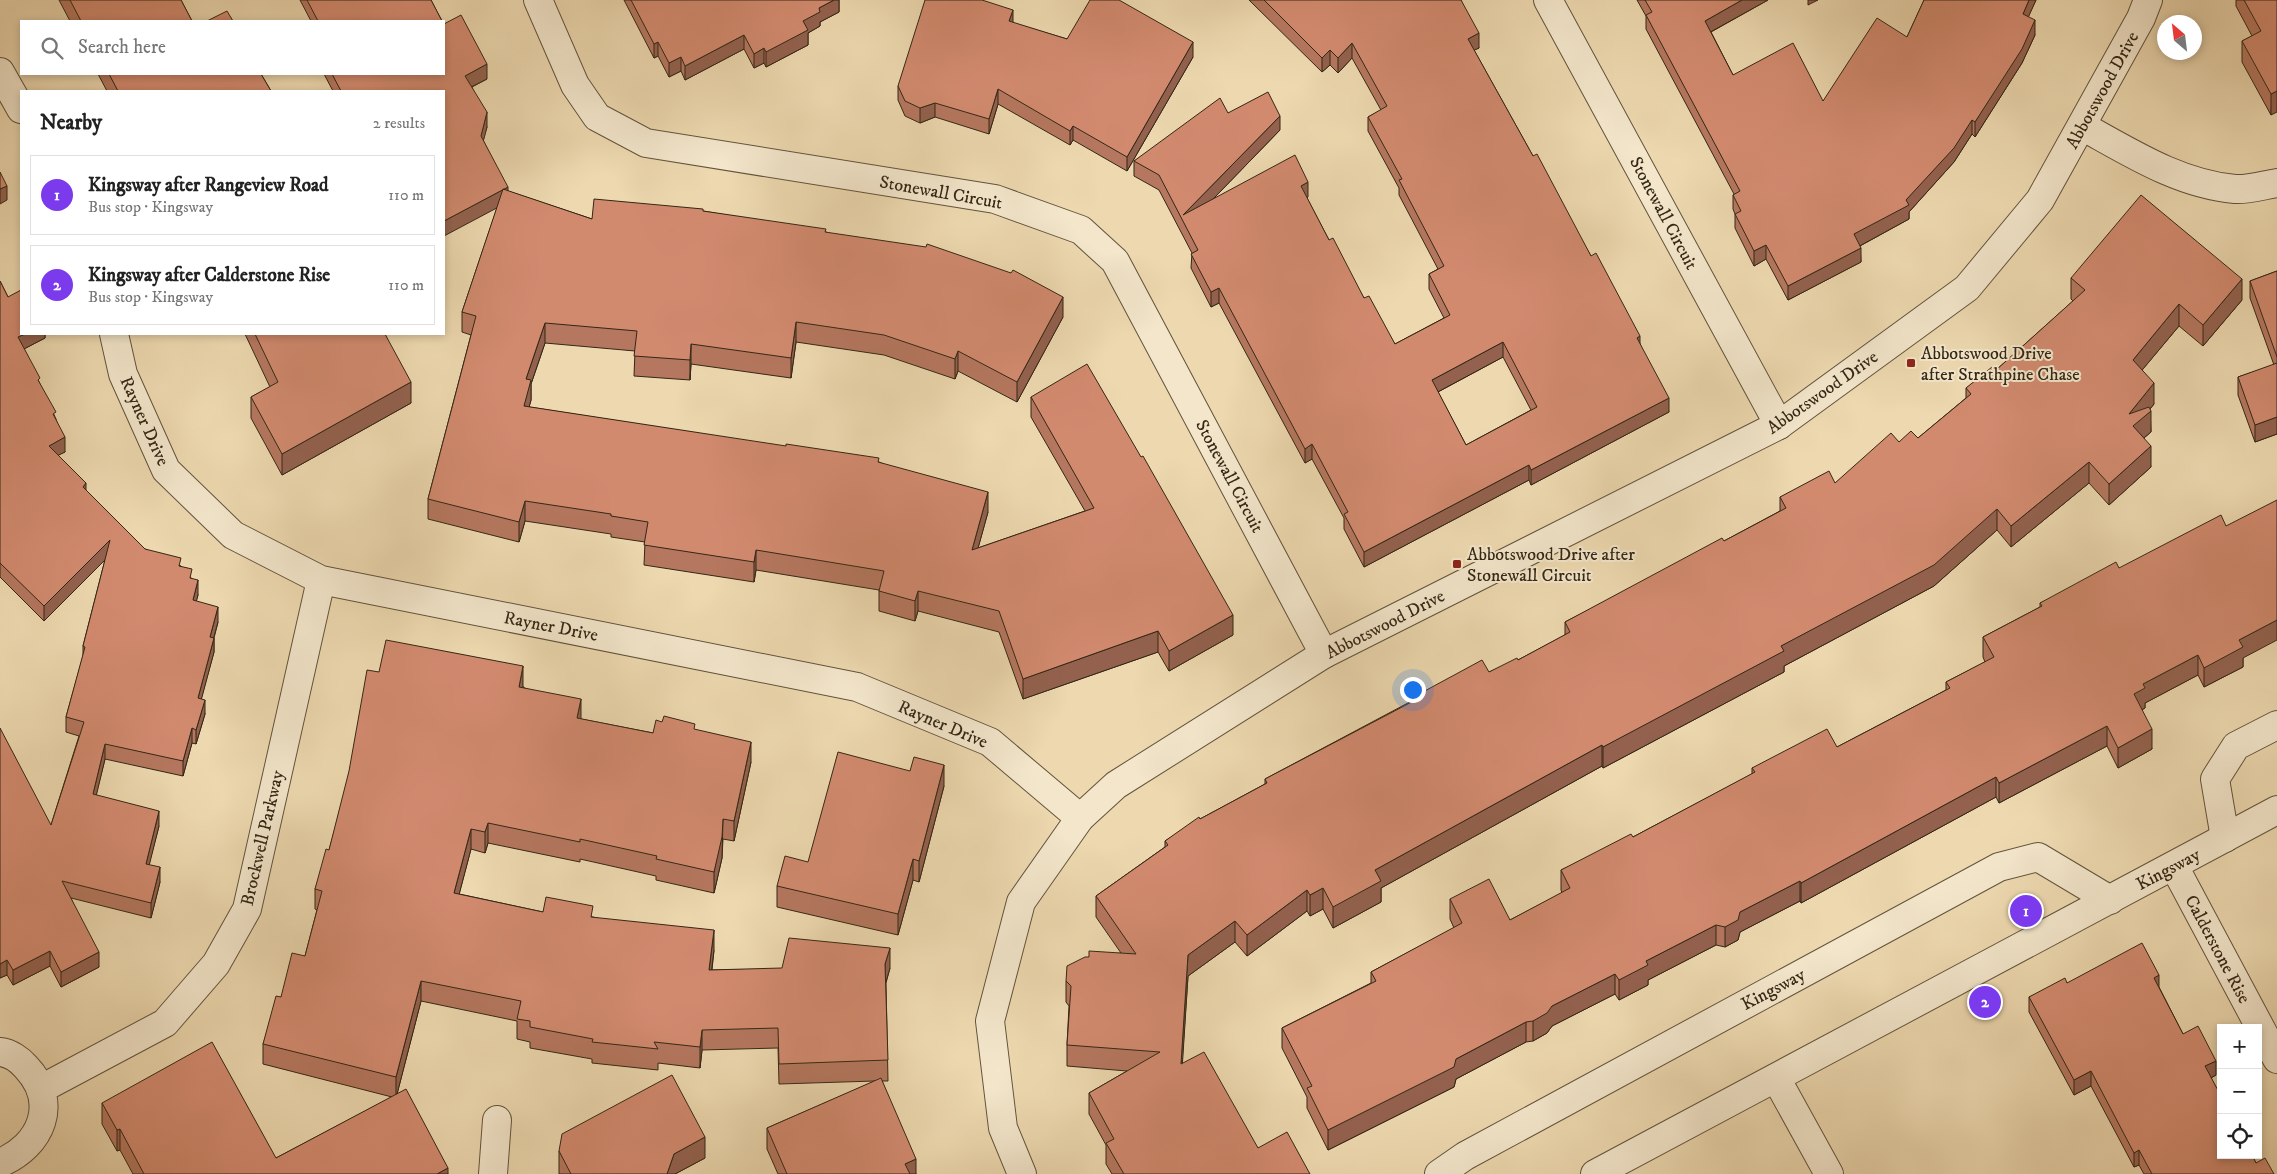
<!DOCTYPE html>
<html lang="en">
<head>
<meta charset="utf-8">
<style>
	body { margin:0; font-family:"IM FELL DW Pica",serif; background:#f6f6f6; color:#222 }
	.controls { position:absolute; right:15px; bottom:15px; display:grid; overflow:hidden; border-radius:0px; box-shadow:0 2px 8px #0003 }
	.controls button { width:45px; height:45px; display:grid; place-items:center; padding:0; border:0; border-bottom:1px solid #e0e0e0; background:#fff; color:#222; font:25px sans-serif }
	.compass { position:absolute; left:2157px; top:15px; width:45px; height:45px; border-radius:50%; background:#fff; box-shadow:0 2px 8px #0003; rotate:332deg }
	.you { position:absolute; left:1412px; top:689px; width:18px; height:18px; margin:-12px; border:4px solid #fff; border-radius:50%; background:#1a73e8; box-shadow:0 0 0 8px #1a73e833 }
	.badge { display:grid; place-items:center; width:32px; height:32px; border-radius:50%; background:#7c3aed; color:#fff; font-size:16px; font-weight:700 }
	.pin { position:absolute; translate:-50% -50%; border:2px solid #fff; box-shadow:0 1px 5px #0006 }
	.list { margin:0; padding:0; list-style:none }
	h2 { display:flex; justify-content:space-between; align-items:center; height:65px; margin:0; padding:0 20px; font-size:21px }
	h2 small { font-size:16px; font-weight:400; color:#767676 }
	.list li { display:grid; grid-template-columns:32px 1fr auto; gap:15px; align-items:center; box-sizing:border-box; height:80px; margin:0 10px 10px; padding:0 10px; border:1px solid #e0e0e0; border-radius:0px }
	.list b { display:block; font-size:19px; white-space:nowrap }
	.list p { margin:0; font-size:16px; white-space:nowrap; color:#767676 }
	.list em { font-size:16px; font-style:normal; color:#767676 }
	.icon { flex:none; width:28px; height:28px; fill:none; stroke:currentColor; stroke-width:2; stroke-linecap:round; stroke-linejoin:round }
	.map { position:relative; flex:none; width:2277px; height:1174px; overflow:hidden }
	.search { position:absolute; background:#fff; box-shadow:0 2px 8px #0003; left:20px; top:20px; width:425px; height:55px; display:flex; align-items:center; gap:12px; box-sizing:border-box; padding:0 18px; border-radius:0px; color:#767676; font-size:19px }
	.panel { position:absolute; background:#fff; box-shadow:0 2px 8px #0003; left:20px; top:90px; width:425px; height:245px; border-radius:0px }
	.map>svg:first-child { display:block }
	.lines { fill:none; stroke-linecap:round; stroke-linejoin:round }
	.minor-casing { stroke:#62533c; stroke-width:30 }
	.tertiary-casing { stroke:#62533c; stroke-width:30 }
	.minor { stroke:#f3e6cb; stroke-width:28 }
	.tertiary { stroke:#f3e6cb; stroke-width:28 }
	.wall { fill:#b5775f; stroke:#332715; fill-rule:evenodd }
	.shaded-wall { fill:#93614e; stroke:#332715 }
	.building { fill:#d28a6f; stroke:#332715; fill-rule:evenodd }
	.poi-dot { fill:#8f2418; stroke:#f3e6cb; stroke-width:2 }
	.labels { text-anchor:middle; stroke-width:4; stroke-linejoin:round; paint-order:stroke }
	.street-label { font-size:18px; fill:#332715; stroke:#f3e6cb }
	.poi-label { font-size:18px; fill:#332715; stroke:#f3e6cb; text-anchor:start }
</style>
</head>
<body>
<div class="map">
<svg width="2277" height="1174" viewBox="0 0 2277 1174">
	<rect width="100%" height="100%" fill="#edd8af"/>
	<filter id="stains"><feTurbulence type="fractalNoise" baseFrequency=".004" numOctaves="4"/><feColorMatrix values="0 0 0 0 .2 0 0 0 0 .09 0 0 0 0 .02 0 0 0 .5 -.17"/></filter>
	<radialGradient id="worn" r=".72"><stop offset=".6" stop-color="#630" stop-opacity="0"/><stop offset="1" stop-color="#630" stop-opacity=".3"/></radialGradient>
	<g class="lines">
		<defs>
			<path id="minor" d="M538,0L575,85L597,117L646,143L995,199L1081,230L1115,261L1324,654
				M1548,0L1779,425
				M0,72L21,109
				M2082,126C2131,153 2179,184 2235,189C2248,190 2264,185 2277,183
				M114,334L123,374L166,470L233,535L321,580L857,687L990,742L1080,818
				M2225,838L2215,779L2236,746L2277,725
				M2174,866L2277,1059
				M0,1052C10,1053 20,1060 26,1067C60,1103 41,1146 0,1163
				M1776,1078L1829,1174
				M41,1089L165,1023L216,964L247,909L321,580
				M493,1174L497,1120
				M1439,1174L1465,1156L1999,867L2038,857L2110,900"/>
			<path id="tertiary" d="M1022,1174L1003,1128L990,1021L1021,902L1080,818L1116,785L1324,654L1779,425L1967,288L2040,200L2141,18L2148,0
				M1595,1174L2277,810"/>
		</defs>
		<use href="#minor" class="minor-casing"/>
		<use href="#tertiary" class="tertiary-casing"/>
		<use href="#minor" class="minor"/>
		<use href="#tertiary" class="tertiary"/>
	</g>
	<path class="wall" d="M59,0H181L192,21H70Z
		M300,0H431L442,21H311Z
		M624,0H839V12L820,22V26L808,33V45L766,67L764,63L754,68L744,49L685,80L681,71L669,77L658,56L654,58Z
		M1249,0H1461L1479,48L1474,50L1533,156L1591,256L1640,344L1669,412L1531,485L1529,480L1364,567L1344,529V518L1312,459L1305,463L1219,303L1211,307L1191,268L1192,253L1159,190L1134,176V161L1228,113L1280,130L1213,199L1308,197L1307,198L1329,240L1364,298L1395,344L1444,318L1429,289V274L1438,269L1399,195V188L1368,131V117L1381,110L1352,58L1338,73L1330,65L1322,72ZM1503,357L1531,410L1466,445L1438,392Z
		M1637,0H1768L1711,32L1733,75L1823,101L1907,37L1924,0H2036L2028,17L2035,35L2022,63L1975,137L1972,134L1954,162L1909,212V219L1860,246L1861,262L1788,300L1766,259L1754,266L1735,228V214L1733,209V195L1734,194L1646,29V16Z
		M2236,0H2277L2271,115L2242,62V41L2252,36L2236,6Z
		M1013,23L1067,39L1193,57L1127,171L1073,140L1070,145L998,104L989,134L935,117L920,123L905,116L898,100V86Z
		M98,74H261L271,91H107Z
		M324,74H444L487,79L472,87L487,127L483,140L508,191L592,219L703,211L826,232L1063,317L1017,402L958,371L955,379L884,355L796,342L791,378L691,364L690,380L634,376L635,351L545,343L531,384V400L529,407L879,462L988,512L978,548L1085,511L1031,417V397L1233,635L1169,671L1158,652L1023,699L999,632L918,611L915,621L879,611V590L756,570L754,582L644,565L645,542L611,537V534L525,521L519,542L428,519V499L471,335L462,332V312L497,208L444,91H333Z
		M2277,271V434L2255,442L2238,395V377L2274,365L2250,298V281Z
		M2071,278L2242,300L2203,346L2179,326L2142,370L2154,404L2150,409L2151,432L2144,438L2151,467L2109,505L2089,483L2011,547L1997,530L1934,586L1784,666V672L1603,768L1602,766L1381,888V902L1333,928L1323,909L1310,916L1307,911L1247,956L1235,942L1188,976L1182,1064L1258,1148L1310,1174H1112L1106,1164V1145L1089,1114V1093L1127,1071L1067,1066V1045L1069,1006L1066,1002V981L1089,957L1121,953L1096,917V896L1165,847V841L1200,819L1265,784V779L1421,696V693L1489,672L1518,660L1565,635V622L1724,541L1780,511V497L1835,483L1899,442L1918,438L1966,398V388L1995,371L2073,301L2071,299Z
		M0,281L8,297L45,334V338L24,349L56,419L65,452L58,455L86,491L145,549L181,566L192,579L198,595L196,601L218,622L214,638V652L201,699L205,714L196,744L192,743L183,776L105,759L96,795L159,826L149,864L160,882L151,918L71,898L99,967L61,987L50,966L13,985L7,975L0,978L51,825L79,736L66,732V717L83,656V646L105,560L44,621L0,577Z
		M245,334H385L411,403L282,475L251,418V397L270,387Z
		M2119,568L2243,658V667L2204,687L2198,675L2145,703V708L2142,710L2152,749L2118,768L2107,746L1999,803L1996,797L1801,903L1800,901L1740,932L1738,940L1725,947L1716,945L1648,980V985L1619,1000L1615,994L1552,1026L1547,1033L1533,1041L1526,1042L1456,1079L1454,1087L1328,1150L1307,1108V1097L1282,1048V1028L1371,983V972L1454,928L1450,919V899L1510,920L1562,893L1561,890V870L1633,837L1752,774V768L1837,747L1946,690V682L1985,662L1983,657V637L2040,607V603Z
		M379,672L523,686V687L581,719L653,733L695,730L751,762L734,841L723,839L722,858L714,893L656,880V876L580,859V862L488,843L485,853L471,849L459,894L543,912L593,917L714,950L712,970L890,968L886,983L888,1081H882L916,1174H778L767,1149V1128L875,1081L779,1084L778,1048L702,1050L700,1068L658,1063V1070L592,1063V1059L530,1048V1042L517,1039V1021L421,1001L397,1094L448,1174H133L120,1150L117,1151L102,1124V1103L276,1158L392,1097L263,1064V1044L281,997L305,956L317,910L315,909V889L329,850Z
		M944,786L919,882L913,880L898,935L777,907V886Z
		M2067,983L2159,987L2183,1034L2216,1075L2211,1078L2256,1163L2274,1174H2144L2139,1165L2134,1167L2091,1086L2074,1095L2029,1012V997Z
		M559,1151L705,1158L675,1174H559Z"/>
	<path class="shaded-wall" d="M834,0H839V12L820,22V26L808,33V45L766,67V52L819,8Z
		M1742,0H1768L1705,35V21Z
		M1808,0H1818L1808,5Z
		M2029,0H2036L2023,29V14Z
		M1013,10V24L1009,21Z
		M2035,20V35L2022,63L1975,137V122Z
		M1479,33V48L1468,53V39Z
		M744,35V49L685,80V66Z
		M658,42V56L654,58V44Z
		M1193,42V57L1127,171V157Z
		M1352,43V58L1338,73V58Z
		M764,48V63L754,68V54Z
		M1330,50V65L1322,72V58Z
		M681,57V71L669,77V63Z
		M487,64V79L465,90V76Z
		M998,89V104L989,134V119Z
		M2277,91V112L2271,115V94Z
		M935,103V117L920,123V108Z
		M487,112V127L481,150V136Z
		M1280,116V130L1186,227L1183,215Z
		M1972,120V134L1954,162L1909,212V219L1854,249V234L1906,200Z
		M1073,126V140L1070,145V131Z
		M1308,182V197L1301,201V186Z
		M7,186V200L0,204V189Z
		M508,187V202L444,236V221Z
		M1766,245V259L1754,266V251Z
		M1861,248V262L1788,300V286Z
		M2242,279V300L2203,346V325Z
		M1219,288V303L1211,307V292Z
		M1063,297V317L1017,402V382Z
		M2179,304V326L2133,381V360Z
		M796,322V342L791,378V358Z
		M545,323V343L531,384V400L524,426V406L526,379Z
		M25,334H45V338L18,352V337Z
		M1640,336V350L1637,338Z
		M1503,342V357L1432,395V380Z
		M691,344V364L690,380V360Z
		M958,351V371L955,379V359Z
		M411,382V403L282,475V454Z
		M2154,383V404L2144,416L2151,411V432L2133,447L2129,414Z
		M1669,398V412L1531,485V470Z
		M2277,417V434L2255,442V425Z
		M65,437V452L49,460V446Z
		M1312,444V459L1305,463V449Z
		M2151,446V467L2109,505V484Z
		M2089,462V483L2011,547V526Z
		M1529,465V480L1364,567V552Z
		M86,483V498L83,487Z
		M988,492V512L972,570V550Z
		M525,501V521L519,542V522Z
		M1997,509V530L1934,586L1784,666V672L1603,768V747L1781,646Z
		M110,540V555L44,621V606Z
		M756,550V570L754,582V562Z
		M198,580V595L193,615V600Z
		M918,591V611L915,621V601Z
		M218,607V622L210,651V637Z
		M1233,615V635L1169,671V651Z
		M2277,620V640L2243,658V667L2204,687V668L2239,640Z
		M1158,631V652L1023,699V679Z
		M214,638V652L198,712V698Z
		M2198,655V675L2145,703V708L2134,714V694L2143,684Z
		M523,666V686L519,707V687Z
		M581,699V720L577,718Z
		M205,700V714L196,744V730Z
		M2107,726V746L1999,803V783Z
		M192,728V743L183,776V761Z
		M2152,729V749L2118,768V748Z
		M751,742V762L734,841V821Z
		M105,744V759L93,809V794Z
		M1602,745V766L1381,888V902L1333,928V907L1375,870Z
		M944,765V786L919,882V861Z
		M1996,777V797L1801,903V883Z
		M159,811V826L146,878V864Z
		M723,819L722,858L714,893V872Z
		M488,823V843L485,853V832Z
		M471,829V849L454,914V893Z
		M913,859V880L898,935V914Z
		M160,867V882L151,918V903Z
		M1800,881V901L1740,932L1738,940L1725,947V927L1740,912Z
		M1323,888V909L1310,916V895Z
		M1307,890V911L1247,956V935Z
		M1235,921V942L1188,976L1181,1086V1064L1188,955Z
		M1716,925V945L1648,980V985L1619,1000V980L1646,961Z
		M714,930V950L709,991V970Z
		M890,948V968L885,985V964Z
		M50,951V966L13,985V970Z
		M99,952V967L61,987V972Z
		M7,960V975L0,978V964Z
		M1615,974V994L1552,1026L1547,1033L1533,1041V1021L1552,1006Z
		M2159,975V990L2154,978Z
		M421,981V1001L396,1098V1077Z
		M1526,1022V1042L1456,1079L1454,1087L1328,1150V1130L1456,1059Z
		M702,1030V1050L700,1068V1047Z
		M2216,1061V1075L2205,1081V1066Z
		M2091,1071V1086L2074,1095V1080Z
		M120,1129V1150L117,1151V1130Z
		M705,1137V1158L675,1174H667L674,1154Z
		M2139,1150V1165L2134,1167V1153Z
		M916,1159V1174H905V1164Z
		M448,1168V1174H437Z"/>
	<path class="building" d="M70,0H181L192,21H81Z
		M307,0H431L442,21H318Z
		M631,0H834L819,8L820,12L803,21L808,30L766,52L764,48L754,54L744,35L685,66L681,57L669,63L658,42L654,44Z
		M925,0H982L1013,10L1009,21L1067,39L1090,0H1119L1193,42L1127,157L1073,126L1070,131L998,89L989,119L935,103L920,108L905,101L898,86Z
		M1264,0H1461L1479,33L1468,39L1533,156L1537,154L1591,256L1596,253L1640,336L1637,338L1669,398L1531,470L1529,465L1364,552L1344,514L1348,512L1312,444L1305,449L1219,288L1211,292L1191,254L1198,250L1159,175L1134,161L1220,98L1228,113L1268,92L1280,116L1183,215L1295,155L1308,182L1301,186L1329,240L1333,238L1364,298L1369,296L1395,344L1450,315L1429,274L1444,266L1399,180L1402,179L1368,117L1387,106L1352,43L1338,58L1330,50L1322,58ZM1503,342L1537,407L1466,445L1432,380Z
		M1645,0H1742L1705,21L1733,75L1793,43L1823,101L1877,18L1907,37L1924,0H2029L2023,14L2035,20L2022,49L1975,122L1972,120L1954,148L1906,200L1909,205L1854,234L1861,248L1788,286L1766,245L1754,251L1735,214L1741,211L1733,195L1740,191L1646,15L1652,12Z
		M2244,0H2277V91L2271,94L2242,41L2261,31Z
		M227,11L233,21H207Z
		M461,15L487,64L465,76L487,112L481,136L508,187L444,221V91H341L332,74H444V24Z
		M109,74H261L271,91H118Z
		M0,172L7,186L0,189Z
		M503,189L592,219L594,199L703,209V211L826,229L825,232L926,247L927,244L1011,273L1013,270L1063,297L1017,382L958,351L955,359L884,335L796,322L791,358L691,344L690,360L634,356L637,331L545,323L526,379L531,380L524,406L786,446V444L879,458L878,462L988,492L972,550L1094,508L1031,397L1087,364L1141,457L1143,456L1233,615L1169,651L1158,631L1023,679L999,611L918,591L915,601L879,591L884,571L756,550L754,562L644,545L648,522L611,516V514L525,501L519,522L428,499L476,316L462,312Z
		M2141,195L2242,279L2203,325L2179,304L2133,360L2154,383L2129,414L2149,407L2151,411L2133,426L2151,446L2109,484L2089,462L2011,526L1997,509L1934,565L1781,646L1784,651L1603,747L1602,745L1375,870L1381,881L1333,907L1323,888L1310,895L1307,890L1247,935L1235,921L1188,955L1181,1064L1204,1052L1258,1148L1287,1132L1310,1174H1124L1106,1143L1114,1139L1089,1093L1160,1052L1067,1045L1071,986L1066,981L1067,966L1085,957H1089V951L1136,954L1096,896L1168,845L1165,841L1199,817L1200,819L1267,783L1265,779L1423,696L1421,693L1482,660L1489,672L1517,658L1518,660L1570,632L1565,622L1722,538L1724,541L1786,508L1780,497L1829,471L1835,483L1891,433L1899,442L1911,431L1918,438L1971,394L1966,388L1992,367L1995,371L2085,290L2071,278Z
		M2277,271V357L2250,281Z
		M0,281L8,297L21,290V334H25L18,337L40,378L38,380L56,412L53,414L65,437L49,446L86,483L83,487L145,549L181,558L179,566L192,569L190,578L198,580L193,600L218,607L210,637L214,638L198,698L205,700L196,730L192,728L183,761L105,744L93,794L159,811L146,864L160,867L151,903L62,881L99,952L61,972L50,951L13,970L7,960L0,964V728L51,825L84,722L66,717L85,647L83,646L110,540L44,606L0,563Z
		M255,334H385L411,382L282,454L251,397L278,382Z
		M2277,363V417L2255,425L2238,377Z
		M2277,500V620L2239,640L2243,647L2204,668L2198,655L2143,684L2145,688L2134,694L2152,729L2118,748L2107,726L1999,783L1996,777L1801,883L1800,881L1740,912L1738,920L1725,927L1716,925L1646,961L1648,965L1619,980L1615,974L1552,1006L1547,1013L1533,1021L1526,1022L1456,1059L1454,1067L1328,1130L1307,1088L1312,1086L1282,1028L1376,981L1371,972L1462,923L1450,899L1489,879L1510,920L1570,888L1561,870L1631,834L1633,837L1755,772L1752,768L1827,729L1837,747L1950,688L1946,682L1994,657L1983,637L2042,606L2040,603L2116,562L2119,568L2221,515L2226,526Z
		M386,640L523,666L519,687L581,699L577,718L653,733L656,720L662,722L664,716L695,724L694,729L751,742L734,821L723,819L722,837L714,872L656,859L657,856L580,839V842L488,823L485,832L471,829L454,893L543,912L546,897L593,906L591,917L714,930L709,970L782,968L789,938L890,948L885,964L888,1060L779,1064L778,1028L702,1030L700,1047L654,1042L658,1049L592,1042L593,1039L530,1027V1021L517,1019L521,1001L421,981L396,1077L263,1044L276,996L281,997L292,953L305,956L322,891L315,889L326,849L329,850L349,771L367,670L379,672Z
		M838,752L910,771L914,757L944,765L919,861L913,859L898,914L777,886L785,856L808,862Z
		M2142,943L2159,975L2154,978L2183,1034L2198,1026L2216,1061L2205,1066L2221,1096V1155H2252L2256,1163L2265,1158L2274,1174H2152L2139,1150L2134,1153L2091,1071L2074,1080L2029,997L2065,978L2067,983Z
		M212,1042L276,1158L406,1089L448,1168L437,1174H144L120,1129L117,1130L102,1103Z
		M672,1075L705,1137L674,1154L667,1174H571L559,1151L562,1134Z
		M881,1078L916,1159L905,1164L910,1174H787L767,1128Z"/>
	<g class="poi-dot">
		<rect x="1906" y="358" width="10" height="10" rx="2.5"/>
		<rect x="1452" y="559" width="10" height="10" rx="2.5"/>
	</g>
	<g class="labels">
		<g class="street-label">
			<text transform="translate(2102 90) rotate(-61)" y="6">Abbotswood Drive</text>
			<text transform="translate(941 192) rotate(10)" y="6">Stonewall Circuit</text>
			<text transform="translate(1664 213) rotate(62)" y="6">Stonewall Circuit</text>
			<text transform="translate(1822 392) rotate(-35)" y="6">Abbotswood Drive</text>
			<text transform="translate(145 421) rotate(66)" y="6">Rayner Drive</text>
			<text transform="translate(1230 476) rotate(62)" y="6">Stonewall Circuit</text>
			<text transform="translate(1385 624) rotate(-27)" y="6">Abbotswood Drive</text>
			<text transform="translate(551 626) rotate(11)" y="6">Rayner Drive</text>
			<text transform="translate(943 724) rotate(23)" y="6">Rayner Drive</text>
			<text transform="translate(262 838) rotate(-77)" y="6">Brockwell Parkway</text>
			<text transform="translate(2168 869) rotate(-28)" y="6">Kingsway</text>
			<text transform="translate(2218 949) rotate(62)" y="6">Calderstone Rise</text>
			<text transform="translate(1773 989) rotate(-28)" y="6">Kingsway</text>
		</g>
		<g class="poi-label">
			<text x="1921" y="359">Abbotswood Drive<tspan x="1921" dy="21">after Strathpine Chase</tspan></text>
			<text x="1467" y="560">Abbotswood Drive after<tspan x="1467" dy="21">Stonewall Circuit</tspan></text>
		</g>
	</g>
	<rect width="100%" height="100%" filter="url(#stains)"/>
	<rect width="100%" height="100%" fill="url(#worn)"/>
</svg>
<div class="controls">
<button>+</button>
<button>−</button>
<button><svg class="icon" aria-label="locate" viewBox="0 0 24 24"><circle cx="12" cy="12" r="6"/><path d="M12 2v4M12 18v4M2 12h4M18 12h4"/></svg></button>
</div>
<svg class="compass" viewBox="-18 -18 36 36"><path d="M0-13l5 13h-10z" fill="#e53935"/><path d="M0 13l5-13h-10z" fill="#767676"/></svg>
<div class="you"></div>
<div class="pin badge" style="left:2026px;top:911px">1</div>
<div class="pin badge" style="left:1985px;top:1002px">2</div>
<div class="search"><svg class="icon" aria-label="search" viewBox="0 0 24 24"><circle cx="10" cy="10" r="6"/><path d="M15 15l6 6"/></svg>Search here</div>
<section class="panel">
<h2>Nearby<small>2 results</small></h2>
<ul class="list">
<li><span class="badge">1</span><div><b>Kingsway after Rangeview Road</b><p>Bus stop · Kingsway</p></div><em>110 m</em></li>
<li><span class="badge">2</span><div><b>Kingsway after Calderstone Rise</b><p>Bus stop · Kingsway</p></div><em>110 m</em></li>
</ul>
</section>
</div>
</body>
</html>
